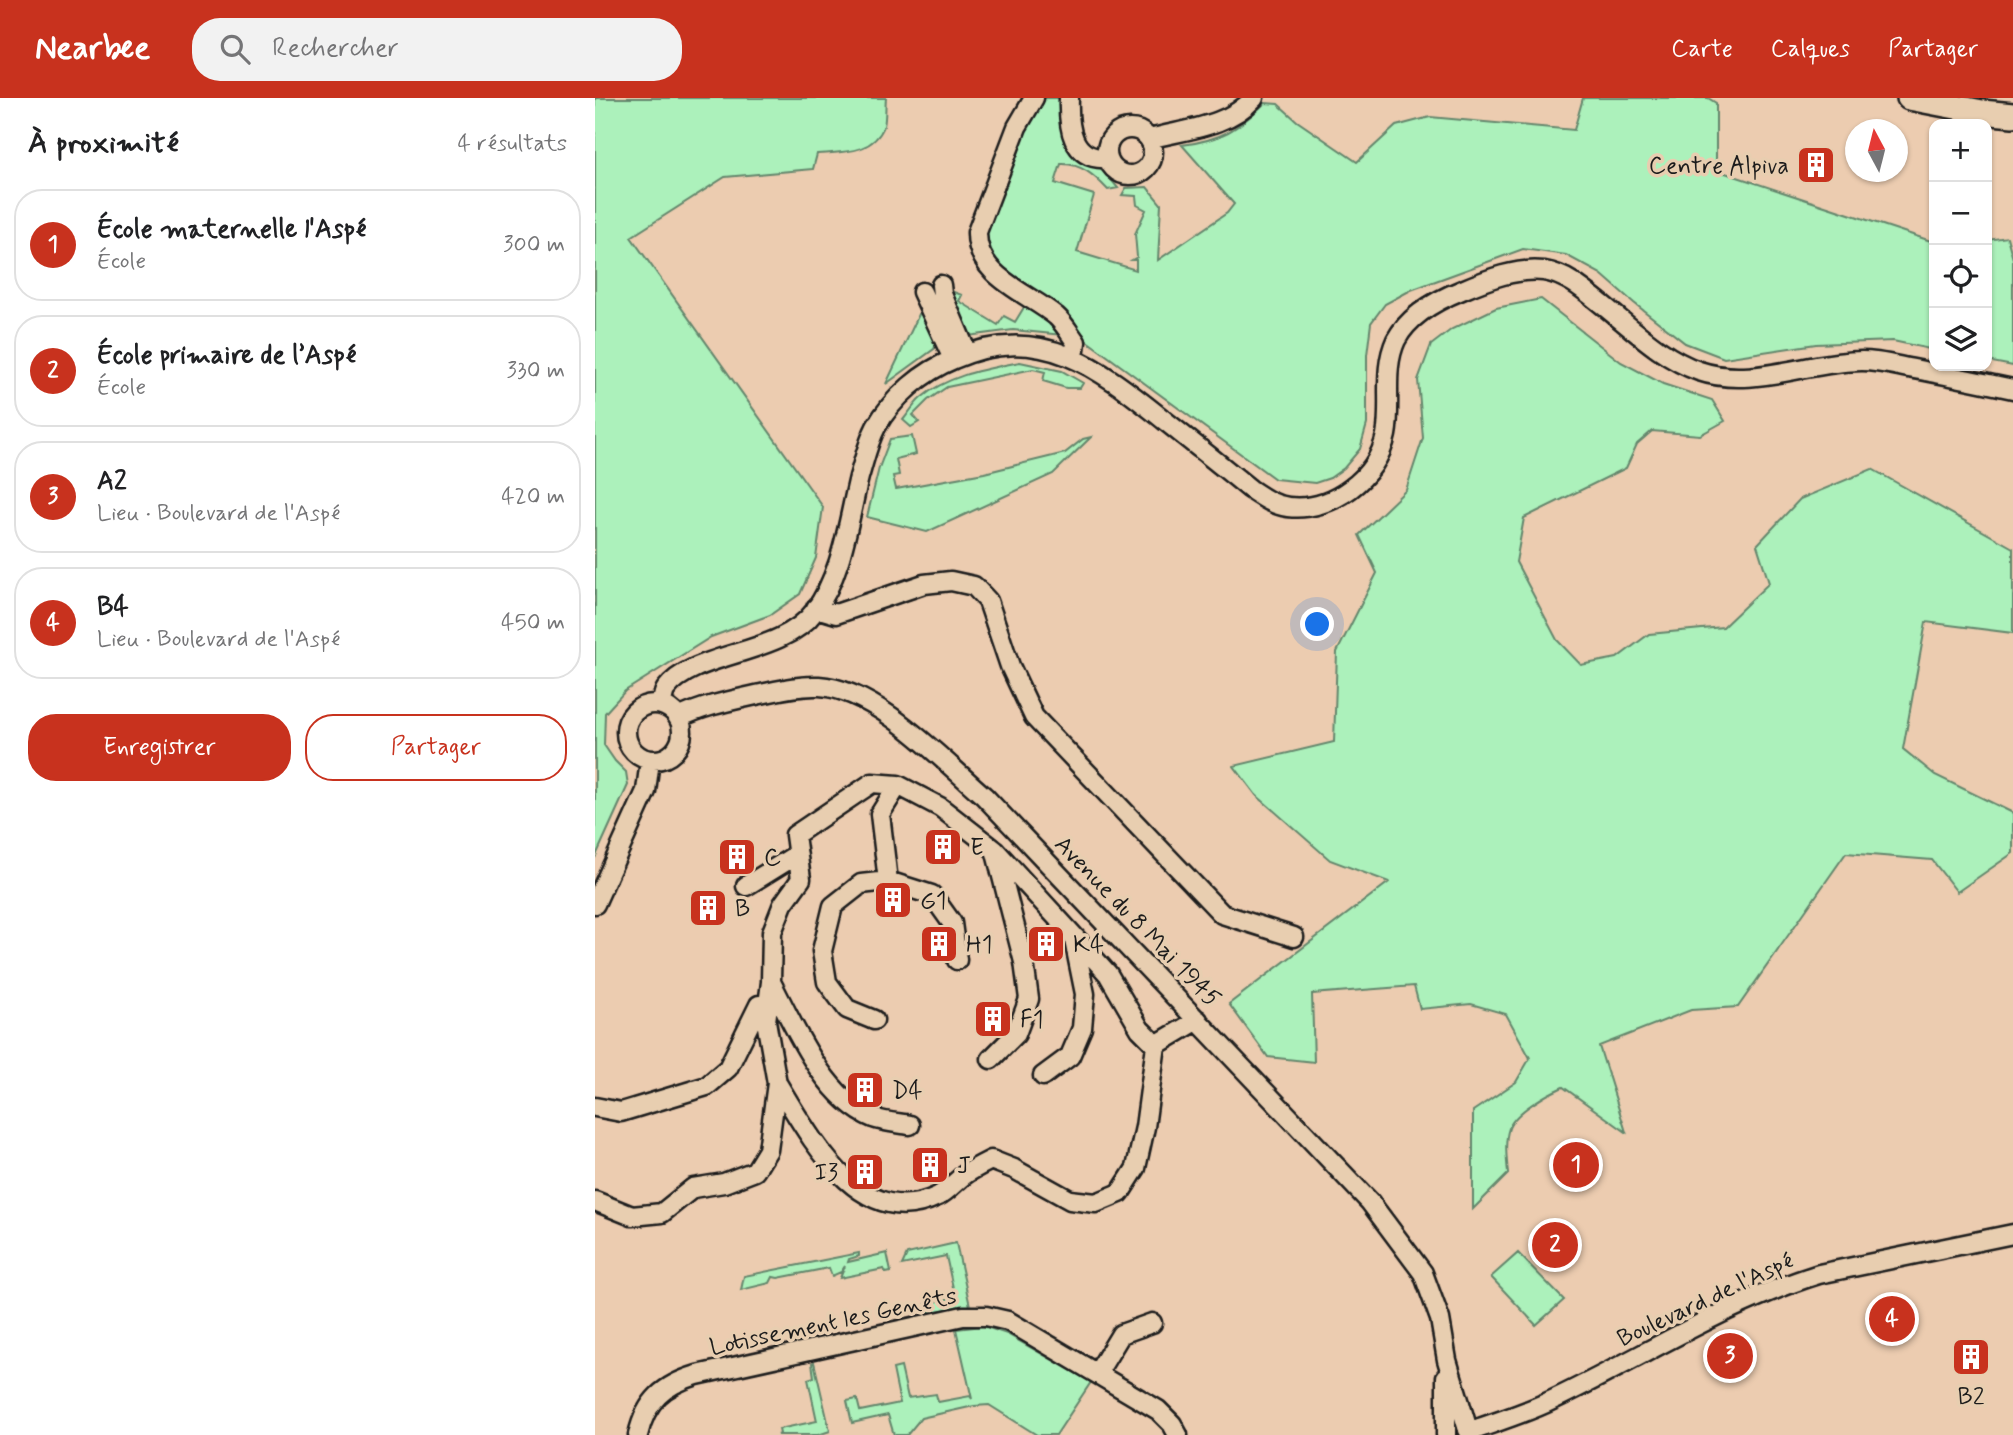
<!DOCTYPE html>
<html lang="fr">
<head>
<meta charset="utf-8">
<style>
	body { margin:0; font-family:Mynerve,sans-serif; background:#f2f2f2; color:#202124 }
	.controls { position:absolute; right:21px; top:21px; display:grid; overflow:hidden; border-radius:14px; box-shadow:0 2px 5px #0004 }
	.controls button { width:63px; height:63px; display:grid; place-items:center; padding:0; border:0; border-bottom:2px solid #e0e0e0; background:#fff; color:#202124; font:35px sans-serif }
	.compass { position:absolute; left:1250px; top:21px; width:63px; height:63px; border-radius:50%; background:#fff; box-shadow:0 2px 5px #0004; rotate:353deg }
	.you { position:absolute; left:723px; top:527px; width:24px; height:24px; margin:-18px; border:5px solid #fff; border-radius:50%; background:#1a73e8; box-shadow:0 0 0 10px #1a73e833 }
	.badge { display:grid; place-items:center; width:46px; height:46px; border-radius:50%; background:#c8321e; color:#fff; font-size:23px; font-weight:700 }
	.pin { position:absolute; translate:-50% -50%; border:4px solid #fff; box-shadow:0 2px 7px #0006 }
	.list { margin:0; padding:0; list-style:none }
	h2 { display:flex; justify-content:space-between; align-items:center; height:91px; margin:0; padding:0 28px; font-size:30px }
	h2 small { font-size:23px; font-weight:400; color:#757577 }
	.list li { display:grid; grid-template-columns:46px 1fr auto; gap:21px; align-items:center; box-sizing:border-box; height:112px; margin:0 14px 14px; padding:0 14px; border:2px solid #e0e0e0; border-radius:28px }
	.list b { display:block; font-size:26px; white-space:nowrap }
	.list p { margin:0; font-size:23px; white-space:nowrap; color:#757577 }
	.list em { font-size:23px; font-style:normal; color:#757577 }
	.actions { display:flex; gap:14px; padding:21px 28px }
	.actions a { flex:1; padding:16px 0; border:2px solid #c8321e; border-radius:28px; text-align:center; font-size:24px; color:#c8321e }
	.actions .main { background:#c8321e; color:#fff }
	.icon { flex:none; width:38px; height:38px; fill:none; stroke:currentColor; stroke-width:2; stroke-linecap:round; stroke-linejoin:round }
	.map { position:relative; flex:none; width:1418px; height:1337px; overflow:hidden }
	header { display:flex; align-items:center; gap:42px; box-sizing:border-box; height:98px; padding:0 35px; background:#c8321e; color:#fff }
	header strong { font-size:33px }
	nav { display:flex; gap:38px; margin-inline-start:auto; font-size:24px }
	.search { width:490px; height:63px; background:#f2f2f2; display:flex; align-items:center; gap:18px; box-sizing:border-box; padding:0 24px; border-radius:28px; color:#757577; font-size:26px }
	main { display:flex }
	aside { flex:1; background:#fff }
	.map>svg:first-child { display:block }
	.green { fill:#acf1bb; stroke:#64866c; stroke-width:2 }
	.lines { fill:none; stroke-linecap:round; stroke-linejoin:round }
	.minor-casing { stroke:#1c1c1c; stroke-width:23 }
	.major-casing { stroke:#1c1c1c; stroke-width:28 }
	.minor { stroke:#e8ceb0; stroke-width:18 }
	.major { stroke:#e8ceb0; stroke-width:23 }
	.labels { text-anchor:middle; stroke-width:7; stroke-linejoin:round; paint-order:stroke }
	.poi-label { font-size:24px; fill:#1c1c1c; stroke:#e8ceb0; text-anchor:start }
	.street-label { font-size:24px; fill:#1c1c1c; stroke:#e8ceb0 }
</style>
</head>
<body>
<header>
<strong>Nearbee</strong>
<div class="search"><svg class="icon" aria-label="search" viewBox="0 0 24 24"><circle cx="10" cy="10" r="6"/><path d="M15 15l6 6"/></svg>Rechercher</div>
<nav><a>Carte</a><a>Calques</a><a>Partager</a></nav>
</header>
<main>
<aside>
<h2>À proximité<small>4 résultats</small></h2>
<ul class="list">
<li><span class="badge">1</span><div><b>École maternelle l'Aspé</b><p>École</p></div><em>300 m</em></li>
<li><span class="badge">2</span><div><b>École primaire de l’Aspé</b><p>École</p></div><em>330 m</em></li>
<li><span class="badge">3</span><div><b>A2</b><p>Lieu · Boulevard de l'Aspé</p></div><em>420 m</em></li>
<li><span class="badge">4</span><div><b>B4</b><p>Lieu · Boulevard de l'Aspé</p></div><em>450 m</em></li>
</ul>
<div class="actions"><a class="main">Enregistrer</a><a>Partager</a></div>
</aside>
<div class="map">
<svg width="1418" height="1337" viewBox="0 0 1418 1337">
	<rect width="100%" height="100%" fill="#ecccb0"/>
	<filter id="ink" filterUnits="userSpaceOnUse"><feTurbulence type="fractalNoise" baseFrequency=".0143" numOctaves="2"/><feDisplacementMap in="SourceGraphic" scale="14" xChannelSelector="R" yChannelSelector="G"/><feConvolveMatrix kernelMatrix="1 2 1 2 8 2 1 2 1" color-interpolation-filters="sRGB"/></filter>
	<g filter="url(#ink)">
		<path class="green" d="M0,0H291C290,8 291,20 289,28C278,56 247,54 222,56L218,71L130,79L36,139L228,409L221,460L205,496L175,517L116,539L30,593L10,615L9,647L20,663L31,674L33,687L0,760Z
			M448,0H467L468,24L523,90L513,92C500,78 486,65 466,66L460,85L499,97L482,154L541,172V162H537L542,159L540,136L551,112L542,107L541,98L527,97L531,90L552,89L566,106L563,162L632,115L639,106L587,47C626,42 642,32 670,5L683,6L702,23L762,64L801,28L835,19L979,32L988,0H1113L1121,5V72L1339,144V252L1298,243L1221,246L1129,260L1090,245L1039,205L1006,176L971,157L928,151L816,192L790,206L776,225L772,257V326L765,351L749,370L735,380L720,385L680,381L477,232L390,158L385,139L438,13Z
			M1412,139L1418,161V268L1392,263V142Z
			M353,192L367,197L364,203L403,227L409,218L420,224L431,206L453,220L468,237L418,232L373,238Z
			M946,201L1026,264L1068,286L1117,302L1130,323L1105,337L1057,333L1042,346L1031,370L929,420L921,464L962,542L986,567L1022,560L1054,536L1128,529L1174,485L1162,447L1205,401L1277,371L1418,450V535L1331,524L1308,651L1340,677L1418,715V755L1362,794L1337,762L1251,755L1143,909L1096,912L1004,948L1031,1034L968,989C952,996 920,1014 914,1030C909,1044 912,1062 913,1076L878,1111V1013L921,984L935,960L911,916L876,906L825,911L819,888L717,896L719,964L673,959L634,906L794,784L735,762L661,697L639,668L739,644L742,554L782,475L764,437L811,392L828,340L823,282L836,247L857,231L901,210Z
			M325,214L330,216L341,247L339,251L291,286Z
			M425,264L467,273L488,285L485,290H471L448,283L450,274L438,271L352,289L333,302L318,317L324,324L316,329L308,322C314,315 319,306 326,300C353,277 391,271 425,264Z
			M317,338L321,356L301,361L304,377L298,378L301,391L389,375L470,355L488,341L496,339L458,376L332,434L272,419L284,370L295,341Z
			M361,1145L375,1208L334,1214L331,1206L360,1199L351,1158L307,1167L312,1156Z
			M264,1155V1158L254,1161L253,1164L292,1155L296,1174L291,1175L289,1171L245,1180L250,1168L246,1174L237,1178L234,1170L183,1180L178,1179L175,1185L146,1192L149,1178Z
			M923,1155L969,1202L941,1227L896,1179Z
			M388,1228L412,1236L496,1284L461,1337H442L394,1307L379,1308L326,1320L312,1337H299L293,1317L257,1325L252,1303L262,1301L265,1313L305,1305L298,1271L306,1269L313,1300L341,1296L343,1304L375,1298L377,1301L361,1231Z
			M219,1264L235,1333L223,1337H183L185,1336L184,1331L222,1323L213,1281L219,1279L217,1265Z"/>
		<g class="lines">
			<defs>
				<path id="minor" d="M439,0L422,29L382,134C381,179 432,194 461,218C469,225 475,236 481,244L479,259
					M474,0C473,28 476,63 513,60
					M512 54a23 23 0 1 1 46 0a23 23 0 1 1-46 0Z
					M554,41C591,31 633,29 659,0
					M346,187L347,196L372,255
					M327,194L358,261
					M221,510L241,516L329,486L356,483L379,488L393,503L415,568L439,619L627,816L699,839
					M31 634a28 28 0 1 1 56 0a28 28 0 1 1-56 0Z
					M66,606C68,602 68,595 71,591C99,553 186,558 219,514C247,477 253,424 264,379C269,363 273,344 281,329C298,299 327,274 359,261C446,223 504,270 569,322C598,345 627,368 655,391C667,399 678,407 693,409C737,414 782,380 791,337C797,306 787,272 801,242C814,217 842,202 867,192C893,181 921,170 949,173C970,176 988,191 1004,204C1036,229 1066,260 1104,273C1157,291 1213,263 1267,263C1284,263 1302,268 1319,271C1352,277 1385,284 1418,291
					M84,620C108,608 134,603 161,597C181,593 202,587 224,588C281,591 347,662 389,698L775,1104L828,1175L845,1221L852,1262L873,1332
					M293,783L285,716L303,687
					M151,788L201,757
					M0,806L51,693L55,662
					M176,884C199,928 229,1000 278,1020C289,1024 303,1025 315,1027
					M279,922L252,911L232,884L227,853L238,808L266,786L293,783L337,797L357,825L362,862
					M171,923L176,884L177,834L188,806L206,781L200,737L277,685L303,687L345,709L400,752L478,837L513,876L545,931L561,947L550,1029L541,1070L525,1095L501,1105L475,1102L419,1071L396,1062C386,1067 376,1072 368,1078C360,1084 352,1094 343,1098C265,1136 215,1039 182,985
					M561,947L603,922
					M396,961L421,936L434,901L429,864L401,755
					M448,978L475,958L487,930L490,896L478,837
					M0,1009L26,1014L112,988L133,970L164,907
					M0,1103L37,1118L67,1115L98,1090L129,1085L160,1073L173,1052L182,985L171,923L167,914
					M503,1274L526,1236L557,1225
					M876,1333C901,1324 927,1316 951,1305C1042,1263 1127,1206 1224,1176L1418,1136
					M43,1337C51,1302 69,1287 102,1277L368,1218H391L413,1223L563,1312L577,1326L583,1337
					M851,1337V1279"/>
				<path id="major" d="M1314,0L1387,14L1418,17"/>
			</defs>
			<use href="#minor" class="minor-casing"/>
			<use href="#major" class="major-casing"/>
			<use href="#minor" class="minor"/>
			<use href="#major" class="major"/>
		</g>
	</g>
	<defs>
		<symbol id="building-square" viewBox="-11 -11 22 22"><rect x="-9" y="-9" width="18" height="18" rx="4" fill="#c8321e" stroke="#e8ceb0"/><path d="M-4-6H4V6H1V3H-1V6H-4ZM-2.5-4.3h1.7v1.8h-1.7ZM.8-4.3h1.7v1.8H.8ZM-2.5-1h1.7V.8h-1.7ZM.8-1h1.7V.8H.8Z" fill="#fff"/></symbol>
	</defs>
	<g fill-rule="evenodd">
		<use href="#building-square" x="1199" y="45" width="44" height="44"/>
		<use href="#building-square" x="326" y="727" width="44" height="44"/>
		<use href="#building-square" x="120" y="737" width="44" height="44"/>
		<use href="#building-square" x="276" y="780" width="44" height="44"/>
		<use href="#building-square" x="91" y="788" width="44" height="44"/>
		<use href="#building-square" x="322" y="824" width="44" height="44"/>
		<use href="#building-square" x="429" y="824" width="44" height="44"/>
		<use href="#building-square" x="376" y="899" width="44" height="44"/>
		<use href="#building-square" x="248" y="970" width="44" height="44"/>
		<use href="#building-square" x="313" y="1045" width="44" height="44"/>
		<use href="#building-square" x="248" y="1052" width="44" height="44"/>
		<use href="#building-square" x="1354" y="1237" width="44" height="44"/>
	</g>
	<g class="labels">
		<g class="poi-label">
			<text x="1194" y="75" text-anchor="end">Centre Alpiva</text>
			<text x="375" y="757">E</text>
			<text x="169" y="767">C</text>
			<text x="325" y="810">G1</text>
			<text x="140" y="818">B</text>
			<text x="371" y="854">H1</text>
			<text x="478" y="854">K4</text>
			<text x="425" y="929">F1</text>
			<text x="297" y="1000">D4</text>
			<text x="362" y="1075">J</text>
			<text x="243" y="1082" text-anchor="end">I3</text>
			<text x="1376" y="1306" text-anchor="middle">B2</text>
		</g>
		<g class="street-label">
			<text transform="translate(543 823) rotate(46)" y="8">Avenue du 8 Mai 1945</text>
			<text transform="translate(1110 1201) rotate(-25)" y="8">Boulevard de l'Aspé</text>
			<text transform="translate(238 1223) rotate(-12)" y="8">Lotissement les Genêts</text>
		</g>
	</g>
</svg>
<div class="controls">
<button>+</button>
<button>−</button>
<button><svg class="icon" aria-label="locate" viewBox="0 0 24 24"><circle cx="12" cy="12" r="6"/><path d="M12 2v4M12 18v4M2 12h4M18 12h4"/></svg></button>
<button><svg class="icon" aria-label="layers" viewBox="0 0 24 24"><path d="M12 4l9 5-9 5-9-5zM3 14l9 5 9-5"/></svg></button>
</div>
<svg class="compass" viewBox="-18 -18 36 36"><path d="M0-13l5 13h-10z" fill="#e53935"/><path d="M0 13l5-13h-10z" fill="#757577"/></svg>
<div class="you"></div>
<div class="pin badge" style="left:981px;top:1067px">1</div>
<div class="pin badge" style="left:960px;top:1147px">2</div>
<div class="pin badge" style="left:1135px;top:1258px">3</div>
<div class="pin badge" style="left:1297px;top:1221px">4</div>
</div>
</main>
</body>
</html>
